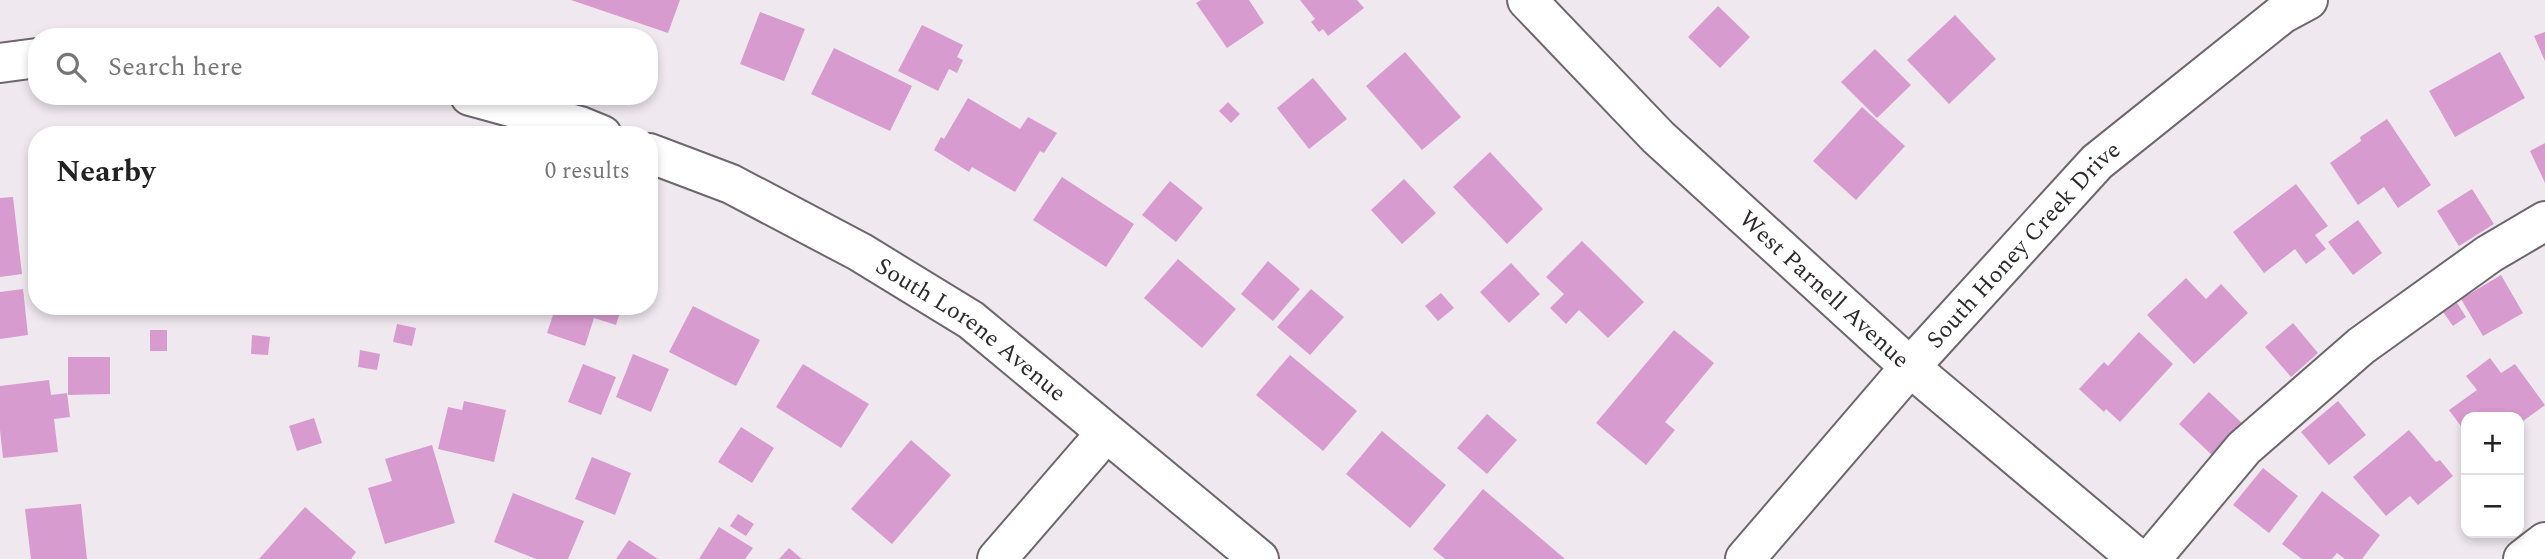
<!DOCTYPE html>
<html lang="en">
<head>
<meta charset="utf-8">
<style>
	body { margin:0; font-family:Spectral,serif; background:#f2f2f2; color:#222 }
	.controls { position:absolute; right:21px; bottom:21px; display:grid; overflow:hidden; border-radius:14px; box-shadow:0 4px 10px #0003 }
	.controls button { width:63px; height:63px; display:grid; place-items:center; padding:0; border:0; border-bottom:2px solid #e0e0e0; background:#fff; color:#222; font:35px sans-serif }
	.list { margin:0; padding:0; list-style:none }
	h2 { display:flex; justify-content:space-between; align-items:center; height:91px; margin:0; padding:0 28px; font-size:30px }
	h2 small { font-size:23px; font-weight:400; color:#767676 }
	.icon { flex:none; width:38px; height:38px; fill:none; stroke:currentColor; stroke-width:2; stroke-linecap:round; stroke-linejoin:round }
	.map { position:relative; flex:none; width:2545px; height:559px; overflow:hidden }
	.search { position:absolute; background:#fff; box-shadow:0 4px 10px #0003; left:28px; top:28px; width:630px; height:77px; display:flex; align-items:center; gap:18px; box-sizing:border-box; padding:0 24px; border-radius:28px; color:#767676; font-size:26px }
	.panel { position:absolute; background:#fff; box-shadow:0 4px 10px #0003; left:28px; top:126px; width:630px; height:189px; border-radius:28px }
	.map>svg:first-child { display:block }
	.building { fill:#d89bcf }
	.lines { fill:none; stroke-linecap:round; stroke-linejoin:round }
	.minor-casing { stroke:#6d676c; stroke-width:42 }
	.minor { stroke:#fff; stroke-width:38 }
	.labels { text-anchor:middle; stroke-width:7; stroke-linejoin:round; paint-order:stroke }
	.street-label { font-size:24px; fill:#2d2a2c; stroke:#efe8ee }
</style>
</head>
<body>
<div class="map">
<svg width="2545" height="559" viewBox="0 0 2545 559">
	<rect width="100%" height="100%" fill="#efe8ee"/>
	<path class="building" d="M571,0H680L668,33Z
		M1201,0H1249L1264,23L1227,48L1196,3Z
		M1300,0H1357L1364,8L1328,36L1323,29L1319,32L1311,22L1315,19Z
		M1718,6L1750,37L1720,68L1688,37Z
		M760,12L805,29L784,81L740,64Z
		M1955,15L1996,59L1949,104L1907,60Z
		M922,25L963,45L957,57L963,60L957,73L949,69L938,91L898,71Z
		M2545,32V61L2534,36Z
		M834,48L912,86L890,131L811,94Z
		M1875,49L1911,85L1877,118L1841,82Z
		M1405,52L1461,117L1422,150L1366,86Z
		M2500,52L2525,98L2455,137L2429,91Z
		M1313,78L1347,119L1309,149L1277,108Z
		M968,98L1020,129L1028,117L1057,133L1044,153L1040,151L1015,192L972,167L969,172L934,150L941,137L944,139Z
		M1228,102L1240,114L1231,123L1219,111Z
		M1862,107L1905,146L1856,200L1813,161Z
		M2387,119L2431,185L2398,208L2384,187L2358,205L2330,163L2361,141L2360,137Z
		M2545,143V183L2530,151Z
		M1490,152L1543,209L1507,244L1453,187Z
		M1062,177L1134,224L1106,267L1033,220Z
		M1404,179L1436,213L1402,244L1371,210Z
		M1170,181L1203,208L1176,242L1142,215Z
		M2296,184L2328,226L2315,235L2326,249L2306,264L2295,249L2264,273L2233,232Z
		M2472,189L2494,224L2459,246L2437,211Z
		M13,197L22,274L0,277V198Z
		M2358,220L2382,253L2353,275L2328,242Z
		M1582,241L1644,302L1608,338L1579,310L1566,324L1550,308L1564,294L1546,277Z
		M1178,259L1236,309L1202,348L1144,298Z
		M1268,261L1300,289L1273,321L1241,294Z
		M1511,263L1540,294L1509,323L1480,292Z
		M2501,275L2523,313L2483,336L2461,299Z
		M2186,278L2206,299L2221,284L2248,313L2194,364L2147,315Z
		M23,289L28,335L0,339V292Z
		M1311,289L1344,317L1310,355L1277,327Z
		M1441,293L1454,308L1438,321L1425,306Z
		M2457,303L2466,317L2453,326L2443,312Z
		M556,306H622L616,325L594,318L585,346L547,333Z
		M693,306L760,340L736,386L669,352Z
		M2293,323L2318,353L2291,377L2265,347Z
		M397,324L416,328L412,346L393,342Z
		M150,330H167V351H150Z
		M1674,330L1714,363L1665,422L1675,430L1646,465L1596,423Z
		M2139,332L2173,364L2120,422L2106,409L2104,412L2079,389L2104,362L2108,366Z
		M252,335L270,337L268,355L251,354Z
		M360,350L380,354L377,370L358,367Z
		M633,354L669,369L651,412L616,397Z
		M1290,355L1357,411L1323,451L1256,395Z
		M68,357H110V394L68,395Z
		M2490,358L2501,373L2515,364L2545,405L2519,424V417H2466V433L2449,410L2477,390L2466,376Z
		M583,364L616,377L601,415L568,402Z
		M803,364L869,404L841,448L776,407Z
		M49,380L51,395L67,393L70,417L54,419L58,452L3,458L0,430V386Z
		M2209,392L2243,424L2213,456L2179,424Z
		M464,401L506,410L494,462L438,449L448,407L462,410Z
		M2338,401L2366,435L2329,465L2301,432Z
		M1487,414L1517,440L1487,474L1457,448Z
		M314,418L322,443L297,451L289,426Z
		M741,427L774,448L752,483L718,462Z
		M2409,430L2436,462L2440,460L2453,476L2418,505L2410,496L2386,516L2353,477Z
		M1382,431L1446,485L1410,528L1346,474Z
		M911,440L951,475L892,544L851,509Z
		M432,445L455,523L385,544L368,488L392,481L385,459Z
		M592,457L631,473L615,515L575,499Z
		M2263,468L2298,496L2269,533L2233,505Z
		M1483,489L1565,559H1445L1433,549Z
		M2322,491L2380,535L2362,559H2345L2337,553L2332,559H2302L2282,544Z
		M513,493L584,521L568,559H536L494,542Z
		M81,504L87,559H31L25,509Z
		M305,507L356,552L351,559H259Z
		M738,514L754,524L746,536L730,526Z
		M719,527L753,548L745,559H699Z
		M629,540L658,559H616Z
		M789,548L802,559H779Z"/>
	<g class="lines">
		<defs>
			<g id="minor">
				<path id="s1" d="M1527,0L1658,137L1910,367L2138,559"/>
				<path d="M0,63L37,58"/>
				<path d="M470,96L580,126L602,135"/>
				<path id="s2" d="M649,153L731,184L860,252L971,320L1259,559"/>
				<path d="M997,559L1106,433"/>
				<path id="s3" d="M1745,559L1910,367L2097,162L2282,14L2308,0"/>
				<path d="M2151,559L2244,448L2361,346L2489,254L2545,221"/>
				<path d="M2523,559L2545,542"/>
			</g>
		</defs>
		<use href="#minor" class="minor-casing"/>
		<use href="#minor" class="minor"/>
	</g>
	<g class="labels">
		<g class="street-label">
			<text dy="8" stroke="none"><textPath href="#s3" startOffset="420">South Honey Creek Drive</textPath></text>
			<text dy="8" stroke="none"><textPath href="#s1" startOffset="415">West Parnell Avenue</textPath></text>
			<text dy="8" stroke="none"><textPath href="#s2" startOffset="369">South Lorene Avenue</textPath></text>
		</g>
	</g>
</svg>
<div class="controls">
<button>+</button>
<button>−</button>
</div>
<div class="search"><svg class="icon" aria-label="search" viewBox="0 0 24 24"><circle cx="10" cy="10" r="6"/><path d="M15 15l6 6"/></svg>Search here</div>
<section class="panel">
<h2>Nearby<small>0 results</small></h2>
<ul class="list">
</ul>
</section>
</div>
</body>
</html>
